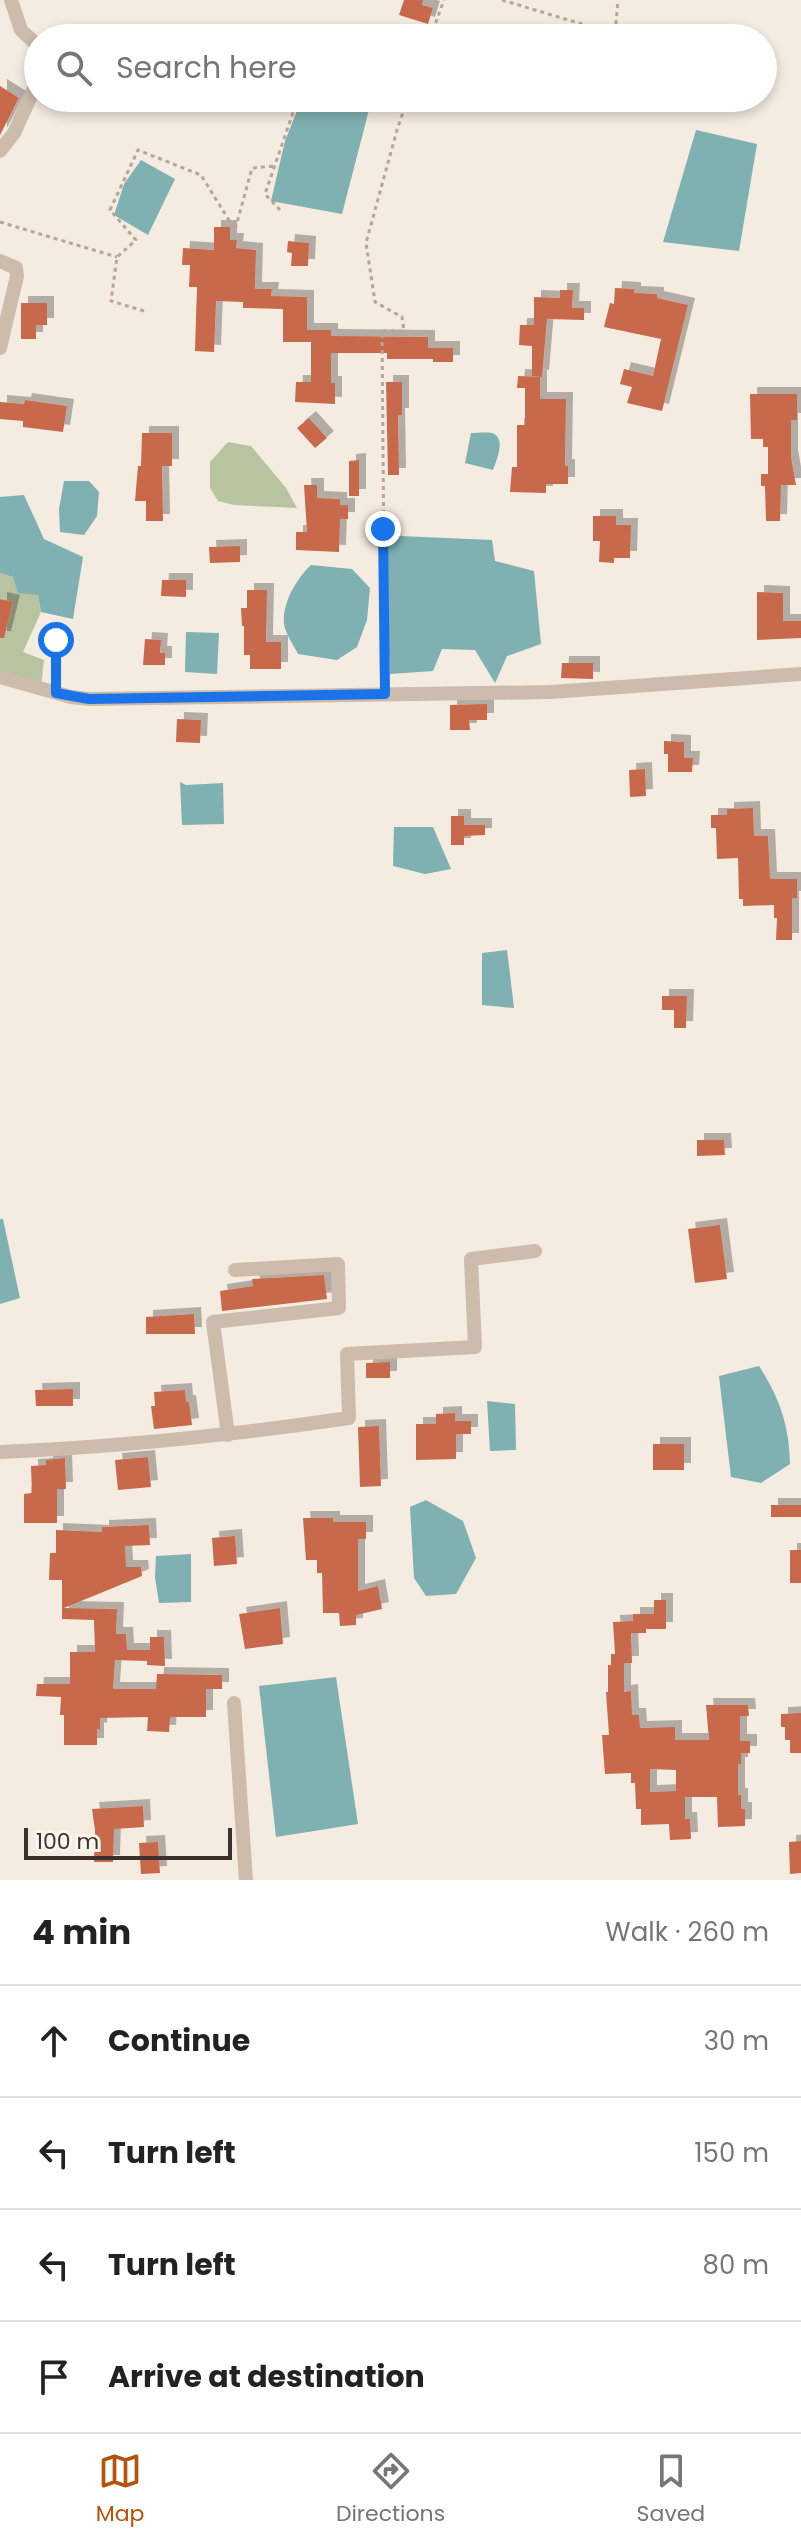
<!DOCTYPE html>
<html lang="en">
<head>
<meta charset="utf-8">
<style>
	body { margin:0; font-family:Poppins,sans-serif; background:#f2f2f2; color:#222 }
	.scale { position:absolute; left:24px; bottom:20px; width:208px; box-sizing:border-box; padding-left:8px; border:4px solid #3b302b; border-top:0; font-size:22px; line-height:28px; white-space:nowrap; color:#3b302b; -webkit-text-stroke:6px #fbf5ee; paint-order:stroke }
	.stop { position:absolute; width:24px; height:24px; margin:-18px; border:6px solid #1a73e8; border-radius:50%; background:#fff }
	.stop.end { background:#1a73e8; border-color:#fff; box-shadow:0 2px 8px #0008 }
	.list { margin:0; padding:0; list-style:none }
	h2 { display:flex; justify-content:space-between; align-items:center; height:104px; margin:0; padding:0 32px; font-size:34px }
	h2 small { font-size:26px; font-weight:400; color:#767676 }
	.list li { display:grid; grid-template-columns:52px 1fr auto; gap:24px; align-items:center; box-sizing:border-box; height:112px; padding:0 32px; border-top:2px solid #e0e0e0 }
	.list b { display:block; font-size:30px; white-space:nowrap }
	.list em { font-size:26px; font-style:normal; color:#767676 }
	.icon { flex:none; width:44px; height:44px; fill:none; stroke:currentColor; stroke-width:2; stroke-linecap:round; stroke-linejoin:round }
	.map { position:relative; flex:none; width:801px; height:1880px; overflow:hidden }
	.search { position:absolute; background:#fff; box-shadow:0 4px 12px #0003; left:24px; right:24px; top:24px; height:88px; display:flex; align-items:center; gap:20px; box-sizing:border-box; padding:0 28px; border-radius:44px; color:#767676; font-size:30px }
	.sheet { height:552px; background:#fff }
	nav { display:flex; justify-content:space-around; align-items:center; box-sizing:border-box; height:112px; border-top:2px solid #e0e0e0; background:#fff; font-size:22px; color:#767676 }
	nav a { display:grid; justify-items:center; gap:4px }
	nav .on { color:#b45309 }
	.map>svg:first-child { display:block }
	.green { fill:#b8c4a0 }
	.water { fill:#7fb0b2 }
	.building { fill:#c8694b; fill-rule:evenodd; filter:url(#shadow) }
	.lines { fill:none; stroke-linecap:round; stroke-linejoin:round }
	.path { stroke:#b9a596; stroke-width:3; stroke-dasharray:4 4; stroke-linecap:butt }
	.lane { stroke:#cdbbac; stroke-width:7 }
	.street { stroke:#cdbbac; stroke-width:14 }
	.route { stroke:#1a73e8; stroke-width:10 }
</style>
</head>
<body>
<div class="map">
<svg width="801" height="1880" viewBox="0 0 801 1880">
	<defs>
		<filter id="shadow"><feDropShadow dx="7" dy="-7" stdDeviation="0" flood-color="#0004"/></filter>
	</defs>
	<rect width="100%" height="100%" fill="#f4ebe1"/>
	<path class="green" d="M228,442L251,446L286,488L297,508L234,505L218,501L210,488V462Z
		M0,573L13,577L38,595L41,612L23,652L44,660L41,687L0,673V628L6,629L13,603L0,599Z"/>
	<path class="water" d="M302,98H344L370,106L342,214L271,201L285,141Z
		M696,130L757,144L739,251L663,242Z
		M141,160L175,179L148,235L114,215L124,184Z
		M471,433C477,433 486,432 492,433C507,438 496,461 493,470L465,463Z
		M64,481H89L99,492L97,516L84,535L60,532L59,509Z
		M24,495L44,539L83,557L73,619L41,612L38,595L18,593L13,577L0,573V497Z
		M400,536L492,540L495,561L534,571L541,644L507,656L495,683L475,650L442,649L433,671L390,674L384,540Z
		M311,565L352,569L370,588L367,620L357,647L337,660L298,654C294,646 285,633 284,624C282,603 297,578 311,565Z
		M186,632L219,633L217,674L185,672Z
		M180,782L186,785L223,783L224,824L182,825Z
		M394,827H433L451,869L425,874L393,866Z
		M507,950L514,1008L482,1005V953Z
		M0,1219H3L20,1298L0,1304Z
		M759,1366C780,1399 789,1425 790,1464L761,1483L731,1477L719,1376Z
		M487,1401L515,1404L516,1450L490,1451Z
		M426,1500L463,1521L476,1558L456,1594L426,1596L414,1578L410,1507Z
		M191,1554V1602L159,1603L155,1577L156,1556Z
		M336,1677L358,1824L276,1837L259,1686Z"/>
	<path class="building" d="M404,0H423L422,5L433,8L428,24L399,15Z
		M0,86L19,98L0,135Z
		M214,227H230V240H237L236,248L256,250L255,289H272L271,296L307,297V330H331V336L428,337V348H453V362H433V359H387V353H331V383H335V404L295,402L296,382H311V342H283V309L243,308V302L216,301L214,352L195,351L197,287H189L190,265H182L183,248L214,250Z
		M288,241L309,243L308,266H291L292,253L287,252Z
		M615,288L634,289V293L657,294V298L688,305L662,411L627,403L632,387L620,384L624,369L653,376L661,339L604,327L610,303L614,304Z
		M560,290H573L572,308H584V320L547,319L542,377L532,376V346L519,345L520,325H534V297L560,298Z
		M21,303H47V325H36V339H21Z
		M518,376L540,377V399H566L565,466H568V484H546V493L510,492L512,467H517V425H525V388H517Z
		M386,382H402V415H398L399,475H388Z
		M750,394H797V420H791V457L796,485H781L780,521H766L765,486H761V474H768V447H763V439H751Z
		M25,400L67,406L63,432L23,427V421L0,419V402L24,404Z
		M309,418L327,438L315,448L297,428Z
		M142,433H172V466H162L163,521H146V501H135L138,466H141Z
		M359,460V496H349V461Z
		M304,485H317V498L340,499V505H348V519H340L339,552L296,550V532H307Z
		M593,516H616V525H631L630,558H614V563L599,562L600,541H593Z
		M240,546V562L210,563L209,547Z
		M162,580H186V597L161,596Z
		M247,590H267L266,642H281V669H250V655H244V626H242L241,608H247Z
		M757,592L783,593V621H801V638L757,640Z
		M0,599L13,602L4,638H0Z
		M145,639L161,640L160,653H165V665H143Z
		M562,663H593V679L561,678Z
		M487,704V720H469L470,730H450V705Z
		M177,719L201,720L200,743L176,742Z
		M664,741L684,742V758H693L692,772H668V754H664Z
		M645,769L646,796L630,797L629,770Z
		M753,808L754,836H768L770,879H797V898H792V940H776L777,918H774V905L743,906V899H739L738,858L717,859L716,828H711V815H727V809Z
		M451,816H464V825H485V835L464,836V845H451Z
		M662,996H687L686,1028H674V1010H662Z
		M697,1140H724L725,1155L697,1156Z
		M720,1225L727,1279L695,1283L688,1229Z
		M324,1275L327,1299L222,1311L220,1291L253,1286L252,1279Z
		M194,1314L195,1334H146V1317Z
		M390,1362V1378H366V1363Z
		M73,1389V1406H36L35,1390Z
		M185,1390L186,1402H189L192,1425L154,1429L151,1406H155L154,1392Z
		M455,1413V1421H471V1434H456V1459L416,1460V1424H436V1414Z
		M379,1426L381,1486L360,1487L358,1427Z
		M653,1444H684V1470H653Z
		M148,1457L151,1487L118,1490L115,1460Z
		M65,1458L66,1489H57V1523H24V1494L32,1493L31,1466L46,1465V1460Z
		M771,1505H801V1517H771Z
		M303,1518H333V1522H366V1539H358V1591L378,1586L382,1609L356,1615V1625L340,1626L339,1613H323L322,1573H317V1560H306Z
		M149,1525L150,1545L125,1546L126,1567H141L142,1576L64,1608L117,1609L116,1634H126L127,1650H150V1637H164L165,1666L147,1665V1661L115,1660L113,1689H156L157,1674L222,1675V1689H206V1717H170L169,1732L147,1731L148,1717L100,1718V1730L97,1729V1745H64V1715H60L61,1697L36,1696L37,1684H70V1652H95L94,1620L62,1619V1580H49L50,1553H56V1530L102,1532V1527Z
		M235,1536L237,1564L214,1566L212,1538Z
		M790,1550H801V1583H790Z
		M654,1600H666V1629H646V1633H631L632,1663H624V1692L631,1691L632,1715H639L640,1728L675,1727V1740H709L706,1705H748L749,1716H740V1741H750V1753H741V1764H738V1795H741V1809H745V1826L718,1827L717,1797H685V1819H690L691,1839L670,1840L669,1824L641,1825V1809H636L635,1783H631V1773L605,1774L602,1735H609L606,1692H608V1665H611V1654H615L613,1622L633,1621V1614H654ZM650,1769L676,1770V1791L650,1792Z
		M280,1608L283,1644L245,1649L239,1614Z
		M801,1713V1753H790V1740H785V1727H781V1714Z
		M143,1806L144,1827L114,1829L113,1862H94L95,1830L92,1809Z
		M801,1841V1873L790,1874L789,1842Z
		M158,1842L160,1873L141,1874L139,1843Z"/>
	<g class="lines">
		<path class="path" d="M502,0L615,34L618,0
			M430,38L444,0
			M280,210L265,194L298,98
			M0,222L117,257
			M144,311L111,301L117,257L136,240L110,210L138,150L201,175L235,230L252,168L275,166
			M385,682L382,331H404L402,317L375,302L366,243L397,130L408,98"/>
		<path class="lane" d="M56,640V693"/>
		<path class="street" d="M11,0L21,30L38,46
			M0,151L14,133L38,80
			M0,261L16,268L17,276L0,348
			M0,677L71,697L89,699L551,692L801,674
			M228,1435L213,1322L339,1308L338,1264L235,1270
			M0,1452C117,1447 233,1435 349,1418L347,1354L475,1347L471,1259L535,1251
			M234,1703L246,1880"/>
	</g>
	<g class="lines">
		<path class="route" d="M56,640V693L89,699L385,694L383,529"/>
	</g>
</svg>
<div class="scale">100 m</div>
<div class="stop" style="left:56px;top:640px"></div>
<div class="stop end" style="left:383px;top:529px"></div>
<div class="search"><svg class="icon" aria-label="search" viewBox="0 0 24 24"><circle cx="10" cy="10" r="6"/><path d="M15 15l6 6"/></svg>Search here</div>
</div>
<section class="sheet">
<h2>4 min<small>Walk · 260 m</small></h2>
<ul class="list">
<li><svg class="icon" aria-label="ahead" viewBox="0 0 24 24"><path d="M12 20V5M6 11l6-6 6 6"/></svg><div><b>Continue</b></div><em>30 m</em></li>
<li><svg class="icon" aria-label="left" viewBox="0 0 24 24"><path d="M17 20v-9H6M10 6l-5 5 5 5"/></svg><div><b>Turn left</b></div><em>150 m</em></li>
<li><svg class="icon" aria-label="left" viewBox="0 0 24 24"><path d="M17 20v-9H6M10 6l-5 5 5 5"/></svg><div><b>Turn left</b></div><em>80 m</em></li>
<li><svg class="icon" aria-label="arrive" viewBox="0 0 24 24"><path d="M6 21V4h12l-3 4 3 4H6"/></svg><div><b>Arrive at destination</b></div></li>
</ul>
</section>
<nav>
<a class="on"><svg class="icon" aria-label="map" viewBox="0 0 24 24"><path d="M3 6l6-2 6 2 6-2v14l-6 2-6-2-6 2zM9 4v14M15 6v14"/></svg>Map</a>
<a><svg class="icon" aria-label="directions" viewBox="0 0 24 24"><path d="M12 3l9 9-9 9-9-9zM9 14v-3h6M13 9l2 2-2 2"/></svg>Directions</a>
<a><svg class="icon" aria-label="saved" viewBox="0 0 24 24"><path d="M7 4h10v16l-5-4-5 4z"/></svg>Saved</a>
</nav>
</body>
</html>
